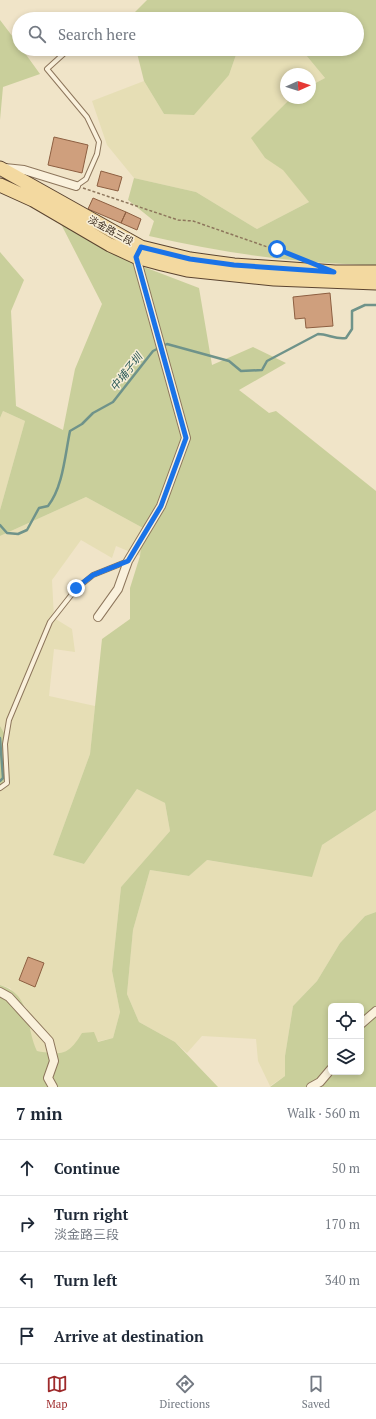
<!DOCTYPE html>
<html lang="en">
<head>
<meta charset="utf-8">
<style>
	body { margin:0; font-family:"PT Serif","Noto Sans TC",serif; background:#f6f6f7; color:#1f2937 }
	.controls { position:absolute; right:12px; bottom:12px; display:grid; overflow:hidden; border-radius:6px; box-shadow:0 2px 6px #0003 }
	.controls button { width:36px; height:36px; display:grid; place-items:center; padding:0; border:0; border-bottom:1px solid #e0e1e3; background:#fff; color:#1f2937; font:20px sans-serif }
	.compass { position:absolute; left:280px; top:68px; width:36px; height:36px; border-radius:50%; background:#fff; box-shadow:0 2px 6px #0003; rotate:87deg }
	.stop { position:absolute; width:12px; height:12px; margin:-9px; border:3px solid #1a73e8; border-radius:50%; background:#fff }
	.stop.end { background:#1a73e8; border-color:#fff; box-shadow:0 1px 4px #0008 }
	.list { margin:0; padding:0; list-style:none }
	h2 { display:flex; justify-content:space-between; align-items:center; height:52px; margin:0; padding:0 16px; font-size:17px }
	h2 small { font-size:13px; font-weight:400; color:#747a83 }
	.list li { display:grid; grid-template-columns:26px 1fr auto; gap:12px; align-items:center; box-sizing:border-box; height:56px; padding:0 16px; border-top:1px solid #e0e1e3 }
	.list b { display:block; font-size:15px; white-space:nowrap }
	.list p { margin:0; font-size:13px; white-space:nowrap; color:#747a83 }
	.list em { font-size:13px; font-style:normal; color:#747a83 }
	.icon { flex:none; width:22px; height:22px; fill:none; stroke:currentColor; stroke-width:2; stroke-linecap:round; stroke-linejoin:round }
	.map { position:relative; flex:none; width:376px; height:1087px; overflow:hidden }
	.search { position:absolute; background:#fff; box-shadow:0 2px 6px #0003; left:12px; right:12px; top:12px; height:44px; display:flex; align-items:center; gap:10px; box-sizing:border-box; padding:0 14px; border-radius:22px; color:#747a83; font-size:15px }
	.sheet { height:276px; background:#fff }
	nav { display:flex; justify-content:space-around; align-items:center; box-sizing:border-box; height:56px; border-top:1px solid #e0e1e3; background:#fff; font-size:11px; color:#747a83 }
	nav a { display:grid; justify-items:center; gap:2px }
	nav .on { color:#9e2a2b }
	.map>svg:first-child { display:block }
	.farmland { fill:#e6deb5 }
	.green { fill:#c9cf9b; fill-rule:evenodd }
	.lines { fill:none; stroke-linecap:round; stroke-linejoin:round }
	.stream { stroke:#6f938a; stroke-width:2.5 }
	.building { fill:#cf9f7d; stroke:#8d5f41 }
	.lane-casing { stroke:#8d765c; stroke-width:6 }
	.street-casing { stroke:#8d765c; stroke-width:10 }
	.primary-casing { stroke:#5b4430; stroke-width:15 }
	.path { stroke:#8d765c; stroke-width:1.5; stroke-dasharray:3 2; stroke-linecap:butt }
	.lane { stroke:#faf1dc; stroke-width:4 }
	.street { stroke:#faf1dc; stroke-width:8 }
	.primary { stroke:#f3d9a0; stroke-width:13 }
	.route { stroke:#1a73e8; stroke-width:5 }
	.labels { text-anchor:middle; stroke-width:3; stroke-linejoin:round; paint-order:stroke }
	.street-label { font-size:10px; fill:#3d2e20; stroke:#f7eed8 }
	.water-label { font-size:11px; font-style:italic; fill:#2f5d5a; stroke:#f7eed8 }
</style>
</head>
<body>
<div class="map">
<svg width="376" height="1087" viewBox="0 0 376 1087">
	<rect width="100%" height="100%" fill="#f0e4c8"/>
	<path class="farmland" d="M238,49H301L325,78L310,86V74H286V98H291L252,138L265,158L283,169L309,202L257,229L196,192L134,178L107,145L92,101L144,81L164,114L229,75Z
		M3,411L25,421L0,510V418Z
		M86,497L143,528L140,556L116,546L112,558L81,540L52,580L54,618L72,629L75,652L54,649L49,696L95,706L90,754L53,855L84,864L137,789L165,803L170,831L121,887L112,971L120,1012L113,1038L74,1047L59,1055L37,1051L32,1041L27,1009L10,988L0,985V787L7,738L0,726V536Z
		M376,810V912L365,916L340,943L317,981L293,1006L285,1056V1076L270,1086L258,1061L256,1039L202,1036L187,1053L175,1042L139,1022L127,994L133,930L150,870L189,876L206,860L258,868L322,845Z"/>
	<path class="green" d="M147,0H376V265C300,264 223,253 149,236L154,221L128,200L134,178L196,192L257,229L309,202L283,170L265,158L251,138L291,98H310V86L325,78L301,49H357V19H128Z
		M0,20L19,45V49H22L40,74L3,87L0,120Z
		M136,49H238L229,75L194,115L164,114L144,81Z
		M61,224L131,262L199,288L212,365L253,347L286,363L239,390L269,413L276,411L376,491V810L322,845L312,877L207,860L189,876L150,870L133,930L127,994L139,1022L175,1042L218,1087H0V985C33,995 25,1027 37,1051C62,1055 68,1056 82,1033L94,1032L98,1042L113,1038L120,1012L112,971L121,887L170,831L165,803L137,789L84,864L53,855L90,754L102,639L130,619V588L140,556L143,528L86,497L0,536V510L25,421L3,411L0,418V252L24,280L11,311L16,406L63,430L75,369L102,304Z
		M0,726L7,738L9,777L0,787Z
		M376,912V1087H270L285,1076V1056L293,1006L317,981L340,943L365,916ZM331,1006H361V1072H331Z"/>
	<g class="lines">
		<path class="stream" d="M0,525L7,533L18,534L27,530L39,508L48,506C63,487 65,455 70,431L82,424L93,413L113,402L153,351L167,344L229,361L241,371L262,370L267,361L318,334C328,334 336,340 346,338L352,329V311L365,305H376
			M0,738L3,778L0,781"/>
	</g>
	<path class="building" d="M54,137L88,145L82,173L48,165Z
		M101,171L122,177L118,191L97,186Z
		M93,198L126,212L121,223L88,209Z
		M126,212L141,219L137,230L121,223Z
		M330,293L333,326L306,328L305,318L295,319L293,297Z
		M28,957L44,963L35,987L19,980Z"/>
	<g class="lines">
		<defs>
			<path id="lane" d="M69,49L47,69L87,117L99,142L97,154L86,179L76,186
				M0,788L7,783L5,744L9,720L50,622L76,589L93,575L128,561"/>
			<path id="street" d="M5,168L24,170L76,186
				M98,617L118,589L128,561L161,506L186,438L136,257L137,255
				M0,992L9,997L49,1041L54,1061L48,1078L53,1087
				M361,1024L376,1011
				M311,1087L320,1082L331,1069"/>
			<path id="primary" d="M0,168L141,247L190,259L234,265L335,272H376
				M0,185L33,200L110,245L136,257L162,264L187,270L274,279L376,283"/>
		</defs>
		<use href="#lane" class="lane-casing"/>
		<use href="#street" class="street-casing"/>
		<use href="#primary" class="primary-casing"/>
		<path class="path" d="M83,188L178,220L193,221L302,259"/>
		<use href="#lane" class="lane"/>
		<use href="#street" class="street"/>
		<use href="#primary" class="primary"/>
	</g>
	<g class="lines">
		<path class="route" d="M76,588L93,575L128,561L161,506L186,438L136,257L141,247L190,259L234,265L334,272L277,249"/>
	</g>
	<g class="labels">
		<g class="street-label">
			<text transform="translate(111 230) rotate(29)" y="4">淡金路三段</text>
		</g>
		<g class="water-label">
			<text transform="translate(126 372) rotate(-52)" y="4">中埔子圳</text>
		</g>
	</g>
</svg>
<div class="controls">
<button><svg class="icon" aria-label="locate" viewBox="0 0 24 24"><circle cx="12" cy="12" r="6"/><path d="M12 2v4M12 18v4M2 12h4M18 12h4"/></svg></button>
<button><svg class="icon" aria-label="layers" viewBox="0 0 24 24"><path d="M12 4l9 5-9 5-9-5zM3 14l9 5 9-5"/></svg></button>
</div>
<svg class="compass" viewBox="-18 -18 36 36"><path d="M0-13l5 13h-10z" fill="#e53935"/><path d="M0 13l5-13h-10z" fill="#747a83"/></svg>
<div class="stop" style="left:277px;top:249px"></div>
<div class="stop end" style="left:76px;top:588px"></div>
<div class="search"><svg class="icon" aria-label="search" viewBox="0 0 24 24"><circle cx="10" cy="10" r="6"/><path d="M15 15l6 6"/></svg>Search here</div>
</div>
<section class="sheet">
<h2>7 min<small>Walk · 560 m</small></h2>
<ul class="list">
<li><svg class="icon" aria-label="ahead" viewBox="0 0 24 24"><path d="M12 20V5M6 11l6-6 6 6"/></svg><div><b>Continue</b></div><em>50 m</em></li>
<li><svg class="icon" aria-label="right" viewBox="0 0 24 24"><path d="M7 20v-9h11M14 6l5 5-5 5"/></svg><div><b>Turn right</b><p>淡金路三段</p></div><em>170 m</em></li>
<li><svg class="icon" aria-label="left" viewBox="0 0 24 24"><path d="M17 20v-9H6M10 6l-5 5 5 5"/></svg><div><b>Turn left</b></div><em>340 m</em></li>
<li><svg class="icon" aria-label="arrive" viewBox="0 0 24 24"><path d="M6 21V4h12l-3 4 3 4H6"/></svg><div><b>Arrive at destination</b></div></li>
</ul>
</section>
<nav>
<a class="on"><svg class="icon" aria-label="map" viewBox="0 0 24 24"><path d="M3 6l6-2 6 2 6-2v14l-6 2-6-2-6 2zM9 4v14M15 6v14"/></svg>Map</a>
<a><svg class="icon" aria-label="directions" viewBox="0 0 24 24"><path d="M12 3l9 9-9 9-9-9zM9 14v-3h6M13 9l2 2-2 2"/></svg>Directions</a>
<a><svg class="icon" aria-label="saved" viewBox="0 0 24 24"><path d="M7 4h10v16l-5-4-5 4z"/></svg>Saved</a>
</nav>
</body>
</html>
